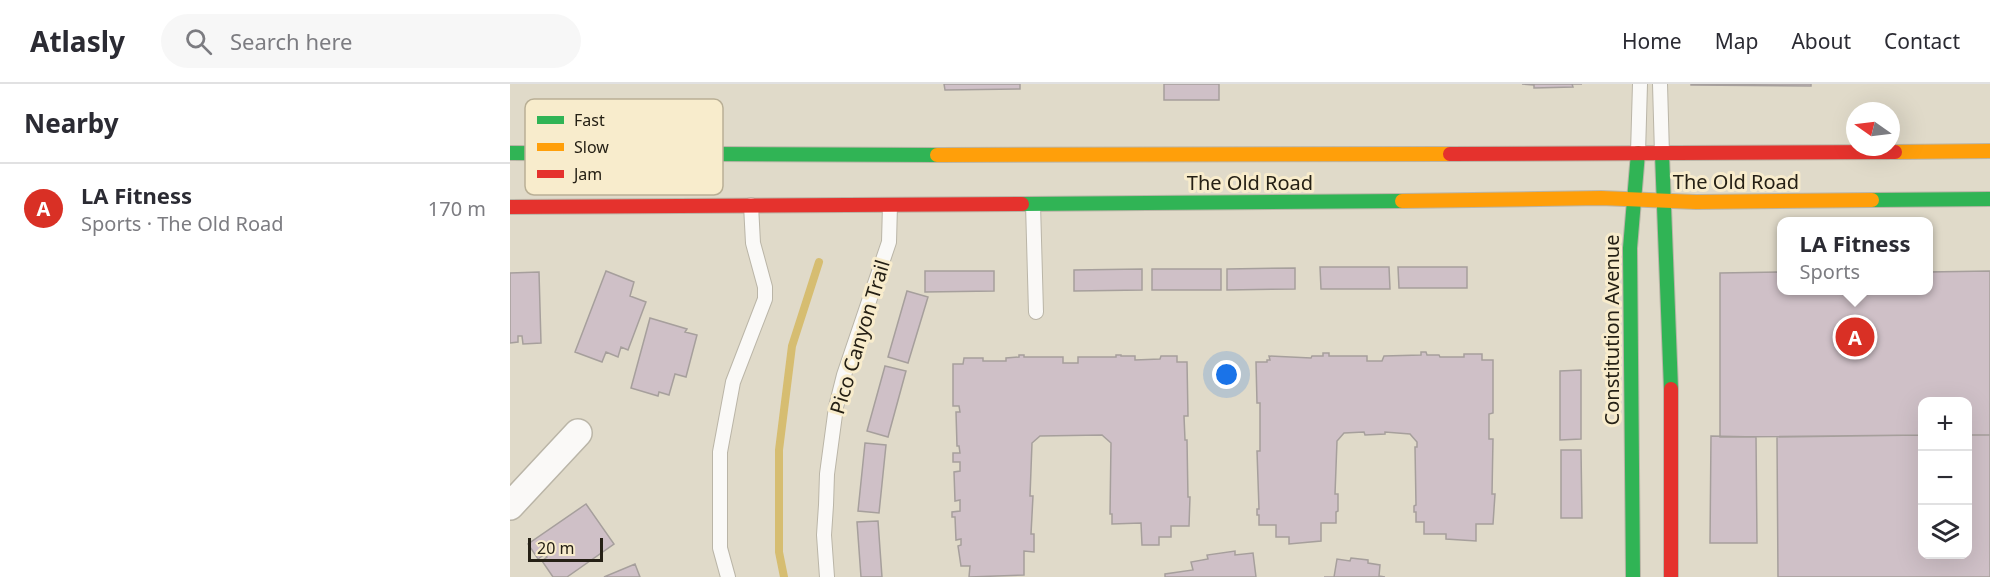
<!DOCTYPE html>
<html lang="en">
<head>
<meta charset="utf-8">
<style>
	body { margin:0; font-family:"Noto Sans",sans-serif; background:#f7f7f7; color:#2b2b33 }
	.controls { position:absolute; right:18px; bottom:18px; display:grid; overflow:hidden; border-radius:12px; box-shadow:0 6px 24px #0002 }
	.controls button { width:54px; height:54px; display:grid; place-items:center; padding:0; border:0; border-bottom:2px solid #e1e1e2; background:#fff; color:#2b2b33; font:30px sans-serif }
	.compass { position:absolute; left:1336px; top:18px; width:54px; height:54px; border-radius:50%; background:#fff; box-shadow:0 6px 24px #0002; rotate:284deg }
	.scale { position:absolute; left:18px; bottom:15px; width:75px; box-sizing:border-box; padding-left:6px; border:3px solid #252015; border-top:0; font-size:16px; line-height:21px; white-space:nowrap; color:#252015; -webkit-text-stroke:4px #f8eccc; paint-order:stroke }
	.you { position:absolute; left:717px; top:291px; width:21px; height:21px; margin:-15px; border:4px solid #fff; border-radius:50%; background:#1a73e8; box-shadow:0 0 0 9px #1a73e833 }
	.badge { display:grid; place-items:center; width:39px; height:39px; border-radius:50%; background:#d93025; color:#fff; font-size:20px; font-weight:700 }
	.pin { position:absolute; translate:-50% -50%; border:3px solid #fff; box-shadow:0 2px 6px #0006 }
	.popup { position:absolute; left:1267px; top:133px; width:156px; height:78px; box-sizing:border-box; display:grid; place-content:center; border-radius:12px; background:#fff; filter:drop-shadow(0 2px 4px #0005); font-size:20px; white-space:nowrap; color:#7c7c81 }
	.popup b { font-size:22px; color:#2b2b33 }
	.popup::after { content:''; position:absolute; left:50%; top:100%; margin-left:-12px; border:12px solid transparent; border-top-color:#fff }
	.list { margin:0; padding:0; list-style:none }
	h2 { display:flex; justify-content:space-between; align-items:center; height:78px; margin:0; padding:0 24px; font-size:26px }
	h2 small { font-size:20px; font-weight:400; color:#7c7c81 }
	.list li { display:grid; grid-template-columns:39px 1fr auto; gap:18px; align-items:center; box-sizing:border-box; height:90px; padding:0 24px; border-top:2px solid #e1e1e2 }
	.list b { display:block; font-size:22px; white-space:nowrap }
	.list p { margin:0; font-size:20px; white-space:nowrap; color:#7c7c81 }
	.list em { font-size:20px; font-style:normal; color:#7c7c81 }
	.icon { flex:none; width:33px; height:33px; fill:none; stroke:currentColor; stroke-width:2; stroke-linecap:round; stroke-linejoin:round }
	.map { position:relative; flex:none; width:1480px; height:493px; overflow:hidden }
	header { display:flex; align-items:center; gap:36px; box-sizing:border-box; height:84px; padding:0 30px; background:#fff; border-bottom:2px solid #e1e1e2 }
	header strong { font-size:28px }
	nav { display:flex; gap:33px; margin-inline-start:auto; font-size:21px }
	.search { width:420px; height:54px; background:#f7f7f7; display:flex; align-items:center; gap:15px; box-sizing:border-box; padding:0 21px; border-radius:33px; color:#7c7c81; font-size:22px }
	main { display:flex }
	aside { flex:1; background:#fff }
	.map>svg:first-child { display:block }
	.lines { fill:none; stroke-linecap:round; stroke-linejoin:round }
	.stream { stroke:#d6bd71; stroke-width:8 }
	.building { fill:#cfc0c7; stroke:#a69f9c; stroke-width:1.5 }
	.lane-casing { stroke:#bab5a7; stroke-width:16 }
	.street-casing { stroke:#bab5a7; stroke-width:30 }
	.fast-casing { stroke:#bab5a7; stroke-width:16 }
	.slow-casing { stroke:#bab5a7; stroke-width:16 }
	.jam-casing { stroke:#bab5a7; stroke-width:16 }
	.lane { stroke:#faf9f7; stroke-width:14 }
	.street { stroke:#faf9f7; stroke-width:27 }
	.fast { stroke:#30b455; stroke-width:14 }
	.slow { stroke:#ff9f0a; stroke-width:14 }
	.jam { stroke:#e5322d; stroke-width:14 }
	.labels { text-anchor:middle; stroke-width:6; stroke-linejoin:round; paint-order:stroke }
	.street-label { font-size:20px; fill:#252015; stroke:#f8eccc }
	.key { fill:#f8eccc; stroke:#b9af95; stroke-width:1.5 }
	.key-label { font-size:16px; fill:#252015 }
</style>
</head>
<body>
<header>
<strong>Atlasly</strong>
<div class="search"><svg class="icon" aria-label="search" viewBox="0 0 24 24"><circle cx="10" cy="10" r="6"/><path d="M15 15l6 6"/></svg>Search here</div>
<nav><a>Home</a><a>Map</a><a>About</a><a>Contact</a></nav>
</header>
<main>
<aside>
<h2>Nearby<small></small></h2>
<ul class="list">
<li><span class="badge">A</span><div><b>LA Fitness</b><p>Sports · The Old Road</p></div><em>170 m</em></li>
</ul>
</aside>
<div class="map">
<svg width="1480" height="493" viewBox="0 0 1480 493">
	<rect width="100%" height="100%" fill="#e0dac9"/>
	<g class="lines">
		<path class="stream" d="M274,493L269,468V366L282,262L309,178"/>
	</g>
	<path class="building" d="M434,0H510V5L435,6Z
		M654,0H709V16H654Z
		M1012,0H1072H1062L1063,3L1024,4V1Z
		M1181,0H1301V2L1181,1Z
		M810,183H879L880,205H811Z
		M888,183H957V204H889Z
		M785,184V205L717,206V185Z
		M632,185V206L564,207V186Z
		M642,185H711V206H642Z
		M96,187L124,198L120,212L136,218L118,266L111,263L108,273L96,268L92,278L65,268Z
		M415,187H484V207L415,208Z
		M1480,187V351H1458V318H1412V351L1210,353V189L1272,188V206H1418V188Z
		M29,188L31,259L13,260L12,252H8V258L0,259V189Z
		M397,207L418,213L398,279L378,273Z
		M140,234L177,245L175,248L187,251L176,293L165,290L159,311L149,308L148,312L121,304Z
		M911,268H916L917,271H929L930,273H954V270H972V276H983V329L979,330V355H983L982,410H985L983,440H966V457L936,455V450H914V438H906V428H904V422L906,421L905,363H907V358L900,350L875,348V350L855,351L854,348L834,349L827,357L825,410H828V427L826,428V439H811V457L779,460V453H766V441H749V431H747V425H749L747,367H750V319H747L746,278H757V276H760L759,272L801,274L802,272H813V269H819V272H857V277H872L874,272L911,271Z
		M509,271H514V273H553V279H568V273H606V271H611V272H625V276L650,275L651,272H667V278H677L678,332H674L675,356H677L678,413H680L679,442H661V453H649V461H632L631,439L602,440V430H600L601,359L592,351L530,352L522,359L520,412H523L521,450H524V468L514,467V491L459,493L460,482H451L448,462L451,461V455L446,456L445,433H442V428L450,427V416L445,417L444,388L450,387V378H443V369H450L449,362H447L446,328H450L449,322H443V280H453L454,274H473V277H496V274L509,273Z
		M375,282L396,287L378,353L357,347Z
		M1071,286V355L1050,356V287Z
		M1412,351V470H1458V351H1480V493H1268L1267,353Z
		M1201,352L1246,353L1247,459H1200Z
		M355,359L376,361L369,429L348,427Z
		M1051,366H1071L1072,434H1051Z
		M76,420L104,460L57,493H43L32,477L37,473L35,470L28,475L18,460Z
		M368,437L372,493H351L347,438Z
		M725,467V471L743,469L746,493H655V490L683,486L681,478L698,475L697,471Z
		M841,474L858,476V479L870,481L869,492L875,493H814H824L827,475L840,477Z
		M125,480L130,493H94Z"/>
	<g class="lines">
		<defs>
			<path id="lane" d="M1150,0L1152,70
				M1128,69L1130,0
				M523,120L526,228
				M218,493L210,464V368L223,298L255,215V203L243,159L241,121
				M317,493L314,451L316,421L317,390L326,323L334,291L379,158L380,121"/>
			<path id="street" d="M0,422L68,349"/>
			<path id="fast" d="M0,69L427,71
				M1152,70L1161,305
				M1362,116L1480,115
				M512,120L892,117
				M1123,493L1120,164L1128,69"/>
			<path id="slow" d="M1385,68L1480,67
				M427,71L940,70
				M892,117L1091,114L1186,118L1362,116"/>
			<path id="jam" d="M940,70L1385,68
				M0,123L512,120
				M1161,305V493"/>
		</defs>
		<use href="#lane" class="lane-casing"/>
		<use href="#street" class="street-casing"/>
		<use href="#fast" class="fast-casing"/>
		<use href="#slow" class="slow-casing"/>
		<use href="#jam" class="jam-casing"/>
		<use href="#lane" class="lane"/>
		<use href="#street" class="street"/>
		<use href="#fast" class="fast"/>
		<use href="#slow" class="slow"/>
		<use href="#jam" class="jam"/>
	</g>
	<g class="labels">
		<g class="street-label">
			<text x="1226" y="105">The Old Road</text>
			<text x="740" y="106">The Old Road</text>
			<text transform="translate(1102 246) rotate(-90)" y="7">Constitution Avenue</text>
			<text transform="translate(350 253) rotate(-73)" y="7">Pico Canyon Trail</text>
		</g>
	</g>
	<rect x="15" y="15" width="198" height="96" rx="9" class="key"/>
	<rect x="27" y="32" width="27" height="8" fill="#30b455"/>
	<rect x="27" y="59" width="27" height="8" fill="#ff9f0a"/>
	<rect x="27" y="86" width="27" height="8" fill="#e5322d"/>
	<g class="key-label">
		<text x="64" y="42">Fast</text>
		<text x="64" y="69">Slow</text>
		<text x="64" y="96">Jam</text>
	</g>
</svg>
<div class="controls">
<button>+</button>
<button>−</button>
<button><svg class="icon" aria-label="layers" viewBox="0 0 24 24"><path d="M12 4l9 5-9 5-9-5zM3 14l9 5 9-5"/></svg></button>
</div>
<svg class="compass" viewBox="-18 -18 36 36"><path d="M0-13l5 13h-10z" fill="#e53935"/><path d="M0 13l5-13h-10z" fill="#7c7c81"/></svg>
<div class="scale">20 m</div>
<div class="you"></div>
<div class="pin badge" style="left:1345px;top:253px">A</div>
<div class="popup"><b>LA Fitness</b>Sports</div>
</div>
</main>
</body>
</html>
